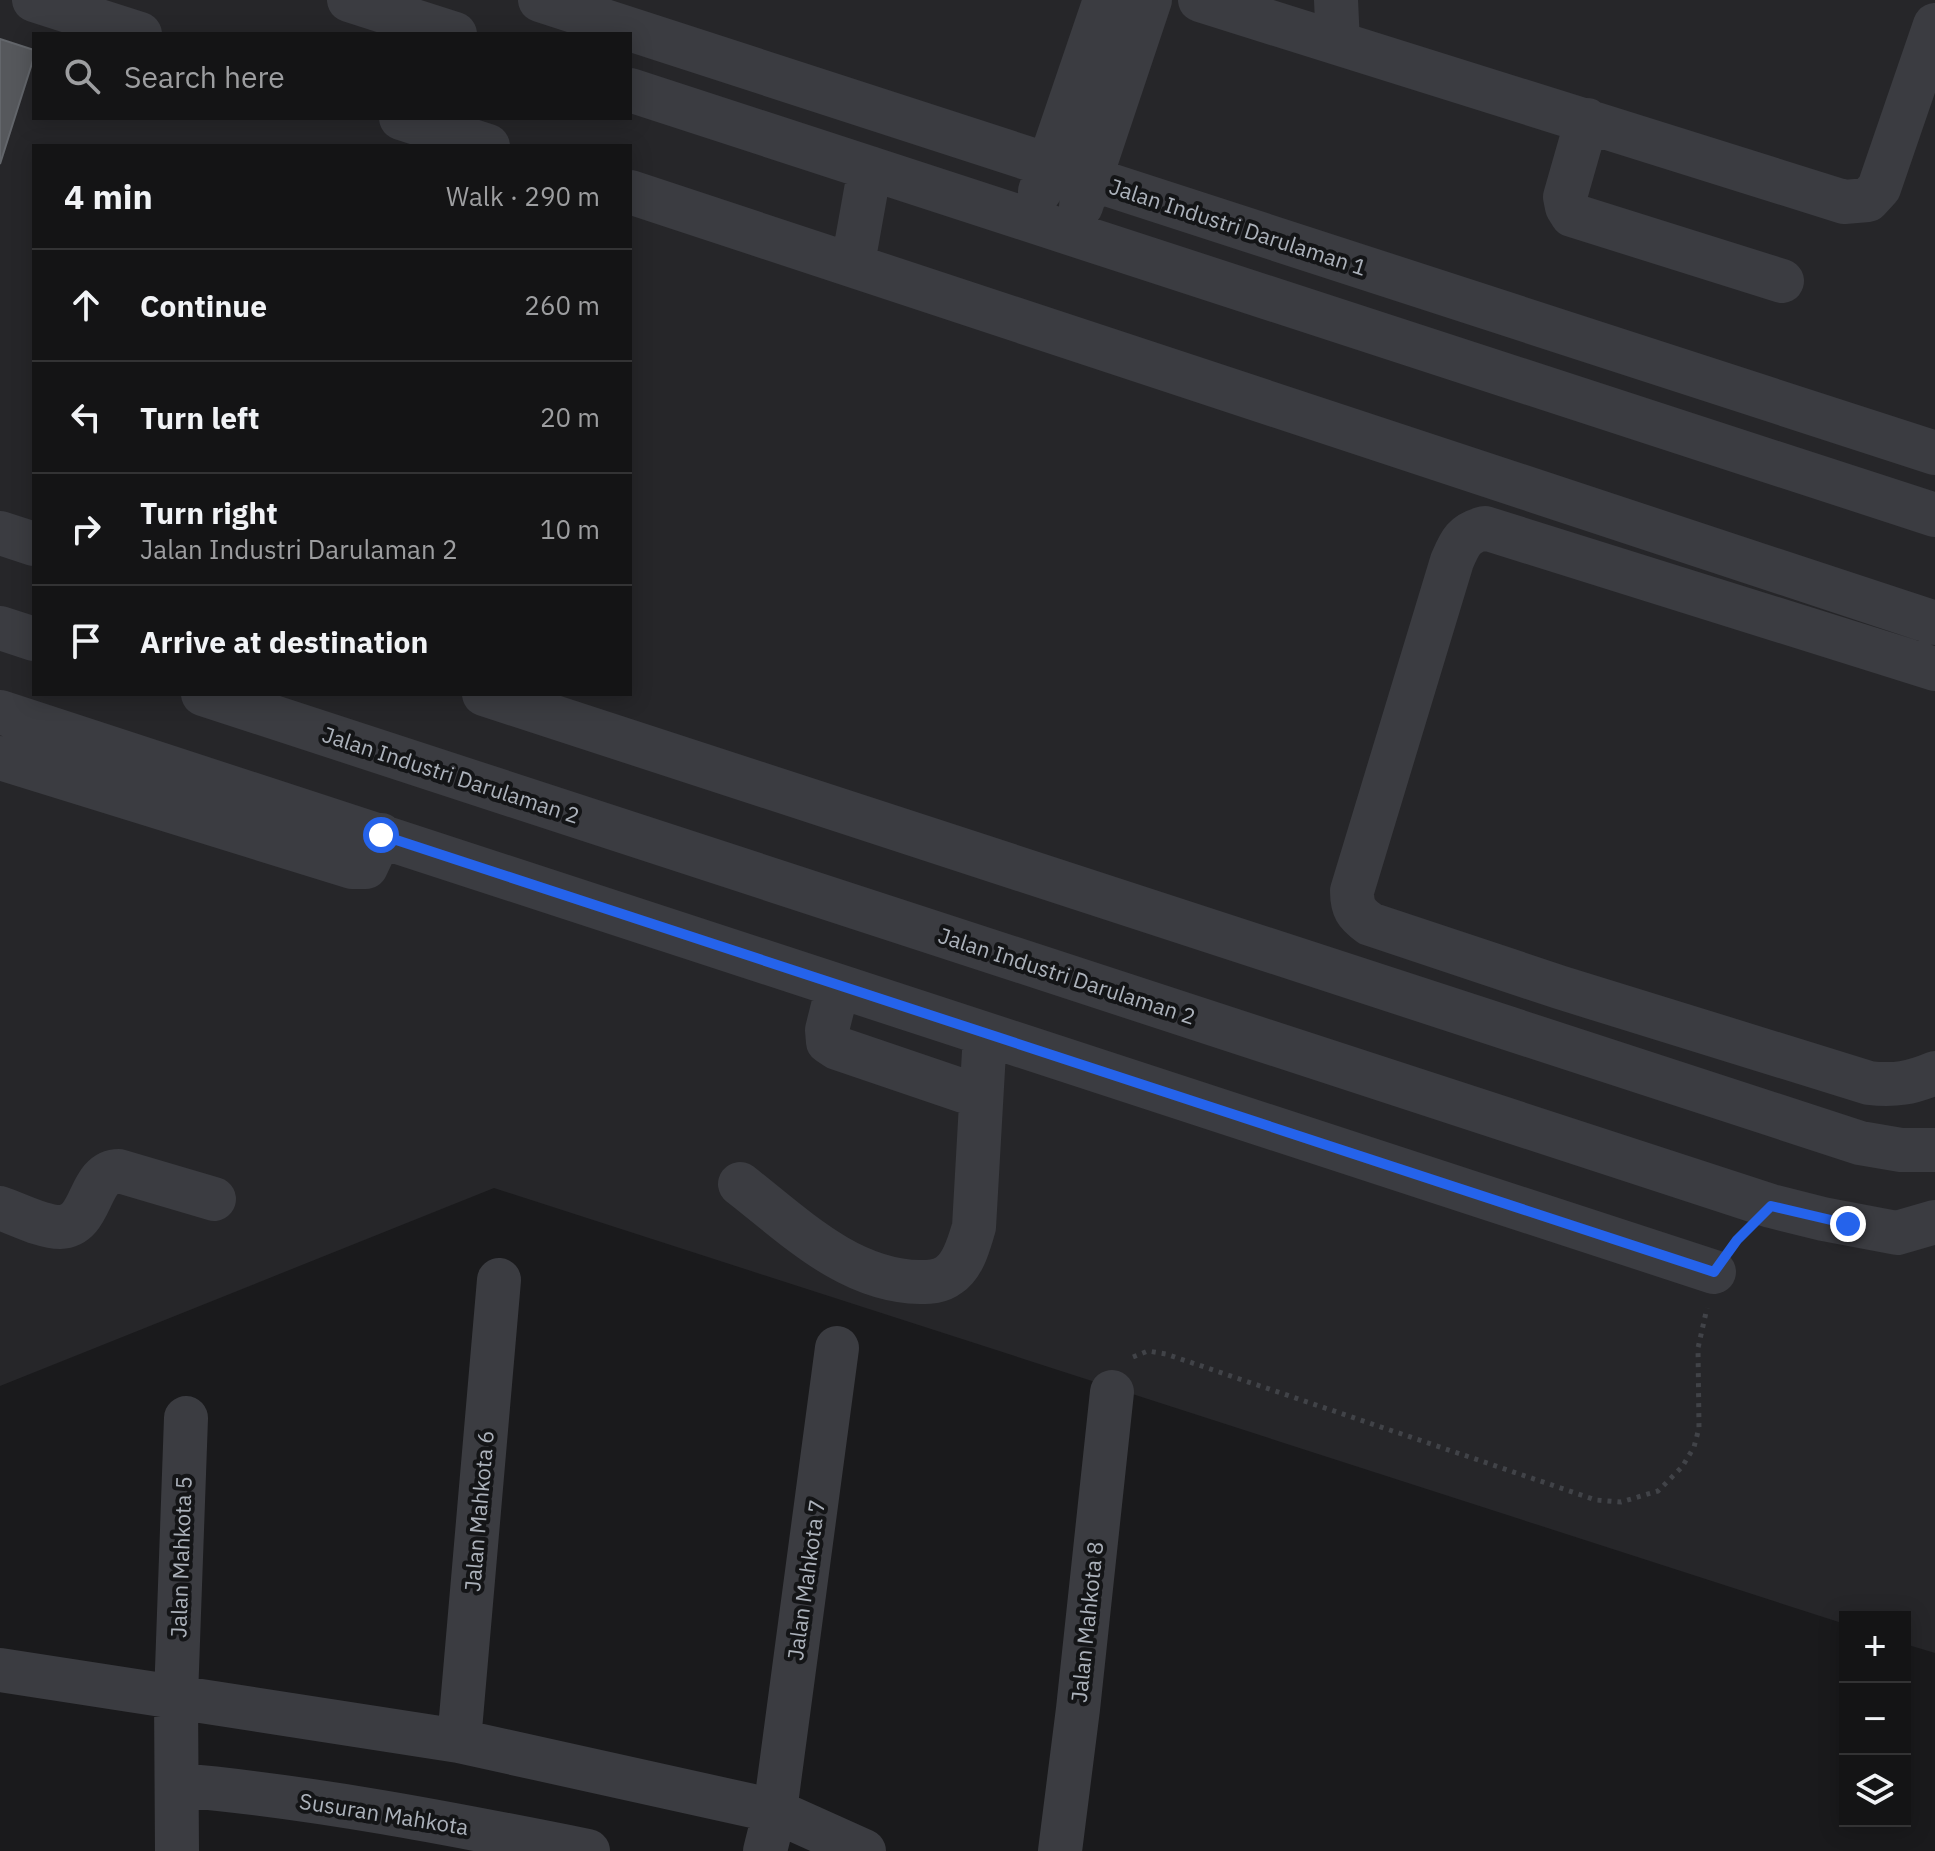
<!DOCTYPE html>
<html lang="en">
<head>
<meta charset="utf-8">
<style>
	body { margin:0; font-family:"IBM Plex Sans",sans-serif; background:#212122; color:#f1f3f6 }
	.controls { position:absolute; right:24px; bottom:24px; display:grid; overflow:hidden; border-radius:0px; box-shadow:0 4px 20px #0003 }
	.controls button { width:72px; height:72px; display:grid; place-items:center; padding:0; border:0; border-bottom:2px solid #333334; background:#141415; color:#f1f3f6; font:40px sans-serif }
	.stop { position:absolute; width:24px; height:24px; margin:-18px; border:6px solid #2563eb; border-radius:50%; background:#fff }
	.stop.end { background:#2563eb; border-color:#fff; box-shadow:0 2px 8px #0008 }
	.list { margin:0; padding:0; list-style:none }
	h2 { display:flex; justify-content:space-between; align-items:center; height:104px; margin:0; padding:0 32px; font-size:34px }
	h2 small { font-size:26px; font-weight:400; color:#9d9ea0 }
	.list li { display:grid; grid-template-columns:52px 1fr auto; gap:24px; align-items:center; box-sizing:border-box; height:112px; padding:0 32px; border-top:2px solid #333334 }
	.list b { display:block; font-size:30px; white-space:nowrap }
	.list p { margin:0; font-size:26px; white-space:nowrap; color:#9d9ea0 }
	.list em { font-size:26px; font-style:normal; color:#9d9ea0 }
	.icon { flex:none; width:44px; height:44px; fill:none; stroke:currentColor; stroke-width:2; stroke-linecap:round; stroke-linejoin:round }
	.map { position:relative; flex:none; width:1935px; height:1851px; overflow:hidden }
	.search { position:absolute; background:#141415; box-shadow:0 4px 20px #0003; left:32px; top:32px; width:600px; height:88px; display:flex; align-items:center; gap:20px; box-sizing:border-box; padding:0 28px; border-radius:0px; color:#9d9ea0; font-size:30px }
	.panel { position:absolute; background:#141415; box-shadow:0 4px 20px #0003; left:32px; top:144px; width:600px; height:552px; border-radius:0px }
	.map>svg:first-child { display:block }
	.built { fill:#262629; fill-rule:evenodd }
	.building { fill:#56585c; stroke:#63666b; stroke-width:2 }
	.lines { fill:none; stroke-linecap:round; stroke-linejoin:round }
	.path { stroke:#414348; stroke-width:5; stroke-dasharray:4 6; stroke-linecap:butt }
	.minor { stroke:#3b3c41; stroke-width:44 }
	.route { stroke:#2563eb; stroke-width:10 }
	.labels { text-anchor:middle; stroke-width:8; stroke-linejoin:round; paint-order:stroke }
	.street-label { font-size:22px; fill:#acb2bb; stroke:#141517 }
</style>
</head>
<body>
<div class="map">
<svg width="1935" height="1851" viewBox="0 0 1935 1851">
	<rect width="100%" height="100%" fill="#1a1a1c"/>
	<path class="built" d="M0,0H1935V1653L1905,1644V1617H1845V1624L494,1188L0,1386ZM34,34H630V118H34ZM34,146H630V694H34Z"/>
	<path class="building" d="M0,39L34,50V57L0,164Z"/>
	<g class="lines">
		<path class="path" d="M1133,1357L1148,1351L1166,1354L1596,1500L1621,1502L1658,1491L1682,1467L1694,1447L1699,1428L1698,1348L1707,1308"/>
		<path class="minor" d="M34,0L140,34
			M349,0L455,34
			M540,0L1935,453
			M1200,0L1844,202L1868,200L1879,188L1935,25
			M1336,0L1338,43
			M630,90L1935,515
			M401,118L488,146
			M1587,120L1565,197L1567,207L1572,215L1782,281
			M1040,191L1105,0
			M630,192L1935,623
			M1081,206L1150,0
			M853,263L870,168
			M0,533L34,544
			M0,628L34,639
			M1935,669L1485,528C1464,533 1460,542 1452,561L1352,891C1352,908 1356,914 1370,924L1559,987L1869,1083C1895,1086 1911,1083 1935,1073
			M203,694L1771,1206L1823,1219L1897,1233L1935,1222
			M484,694L1860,1143L1901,1150H1935
			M0,712L1714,1272
			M0,758L352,867H366L381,835
			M838,986L827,1030L828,1042L837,1048L981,1097
			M740,1184C793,1225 848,1281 920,1282C930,1282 940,1282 949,1275C964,1265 969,1243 974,1227L985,1034
			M0,1208C18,1214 42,1227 60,1227C94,1226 87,1171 119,1171L214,1199
			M0,1670L459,1741L775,1811L864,1851
			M459,1741L499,1280
			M178,1785C315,1797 453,1824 588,1851
			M177,1851L176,1697L186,1418
			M765,1851L775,1811L837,1348
			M1060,1851L1078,1709L1112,1392"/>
	</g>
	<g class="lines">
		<path class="route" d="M381,835L1714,1272L1737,1240L1771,1206L1848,1224"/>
	</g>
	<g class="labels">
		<g class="street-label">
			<text transform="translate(1238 227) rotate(18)" y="8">Jalan Industri Darulaman 1</text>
			<text transform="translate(451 775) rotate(18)" y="8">Jalan Industri Darulaman 2</text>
			<text transform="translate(1067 976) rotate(18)" y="8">Jalan Industri Darulaman 2</text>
			<text transform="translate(479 1511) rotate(-85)" y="8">Jalan Mahkota 6</text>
			<text transform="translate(181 1557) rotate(-88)" y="8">Jalan Mahkota 5</text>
			<text transform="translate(806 1580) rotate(-82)" y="8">Jalan Mahkota 7</text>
			<text transform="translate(1087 1622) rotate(-84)" y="8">Jalan Mahkota 8</text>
			<text transform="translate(384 1814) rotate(9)" y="8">Susuran Mahkota</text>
		</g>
	</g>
</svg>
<div class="controls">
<button>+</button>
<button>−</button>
<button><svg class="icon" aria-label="layers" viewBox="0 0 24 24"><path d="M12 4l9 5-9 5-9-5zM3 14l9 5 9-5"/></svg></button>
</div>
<div class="stop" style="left:381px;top:835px"></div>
<div class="stop end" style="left:1848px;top:1224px"></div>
<div class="search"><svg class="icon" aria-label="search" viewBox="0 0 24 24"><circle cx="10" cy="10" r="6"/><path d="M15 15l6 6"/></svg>Search here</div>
<section class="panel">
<h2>4 min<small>Walk · 290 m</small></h2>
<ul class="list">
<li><svg class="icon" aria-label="ahead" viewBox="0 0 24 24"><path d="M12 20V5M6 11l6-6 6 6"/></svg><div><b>Continue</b></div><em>260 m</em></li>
<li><svg class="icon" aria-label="left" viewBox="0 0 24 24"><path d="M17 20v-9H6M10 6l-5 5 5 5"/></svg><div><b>Turn left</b></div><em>20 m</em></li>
<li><svg class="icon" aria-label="right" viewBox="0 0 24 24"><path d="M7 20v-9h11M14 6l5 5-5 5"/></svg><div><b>Turn right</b><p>Jalan Industri Darulaman 2</p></div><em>10 m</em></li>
<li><svg class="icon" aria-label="arrive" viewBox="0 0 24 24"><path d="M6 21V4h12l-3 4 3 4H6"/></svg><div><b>Arrive at destination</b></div></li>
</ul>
</section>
</div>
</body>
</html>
